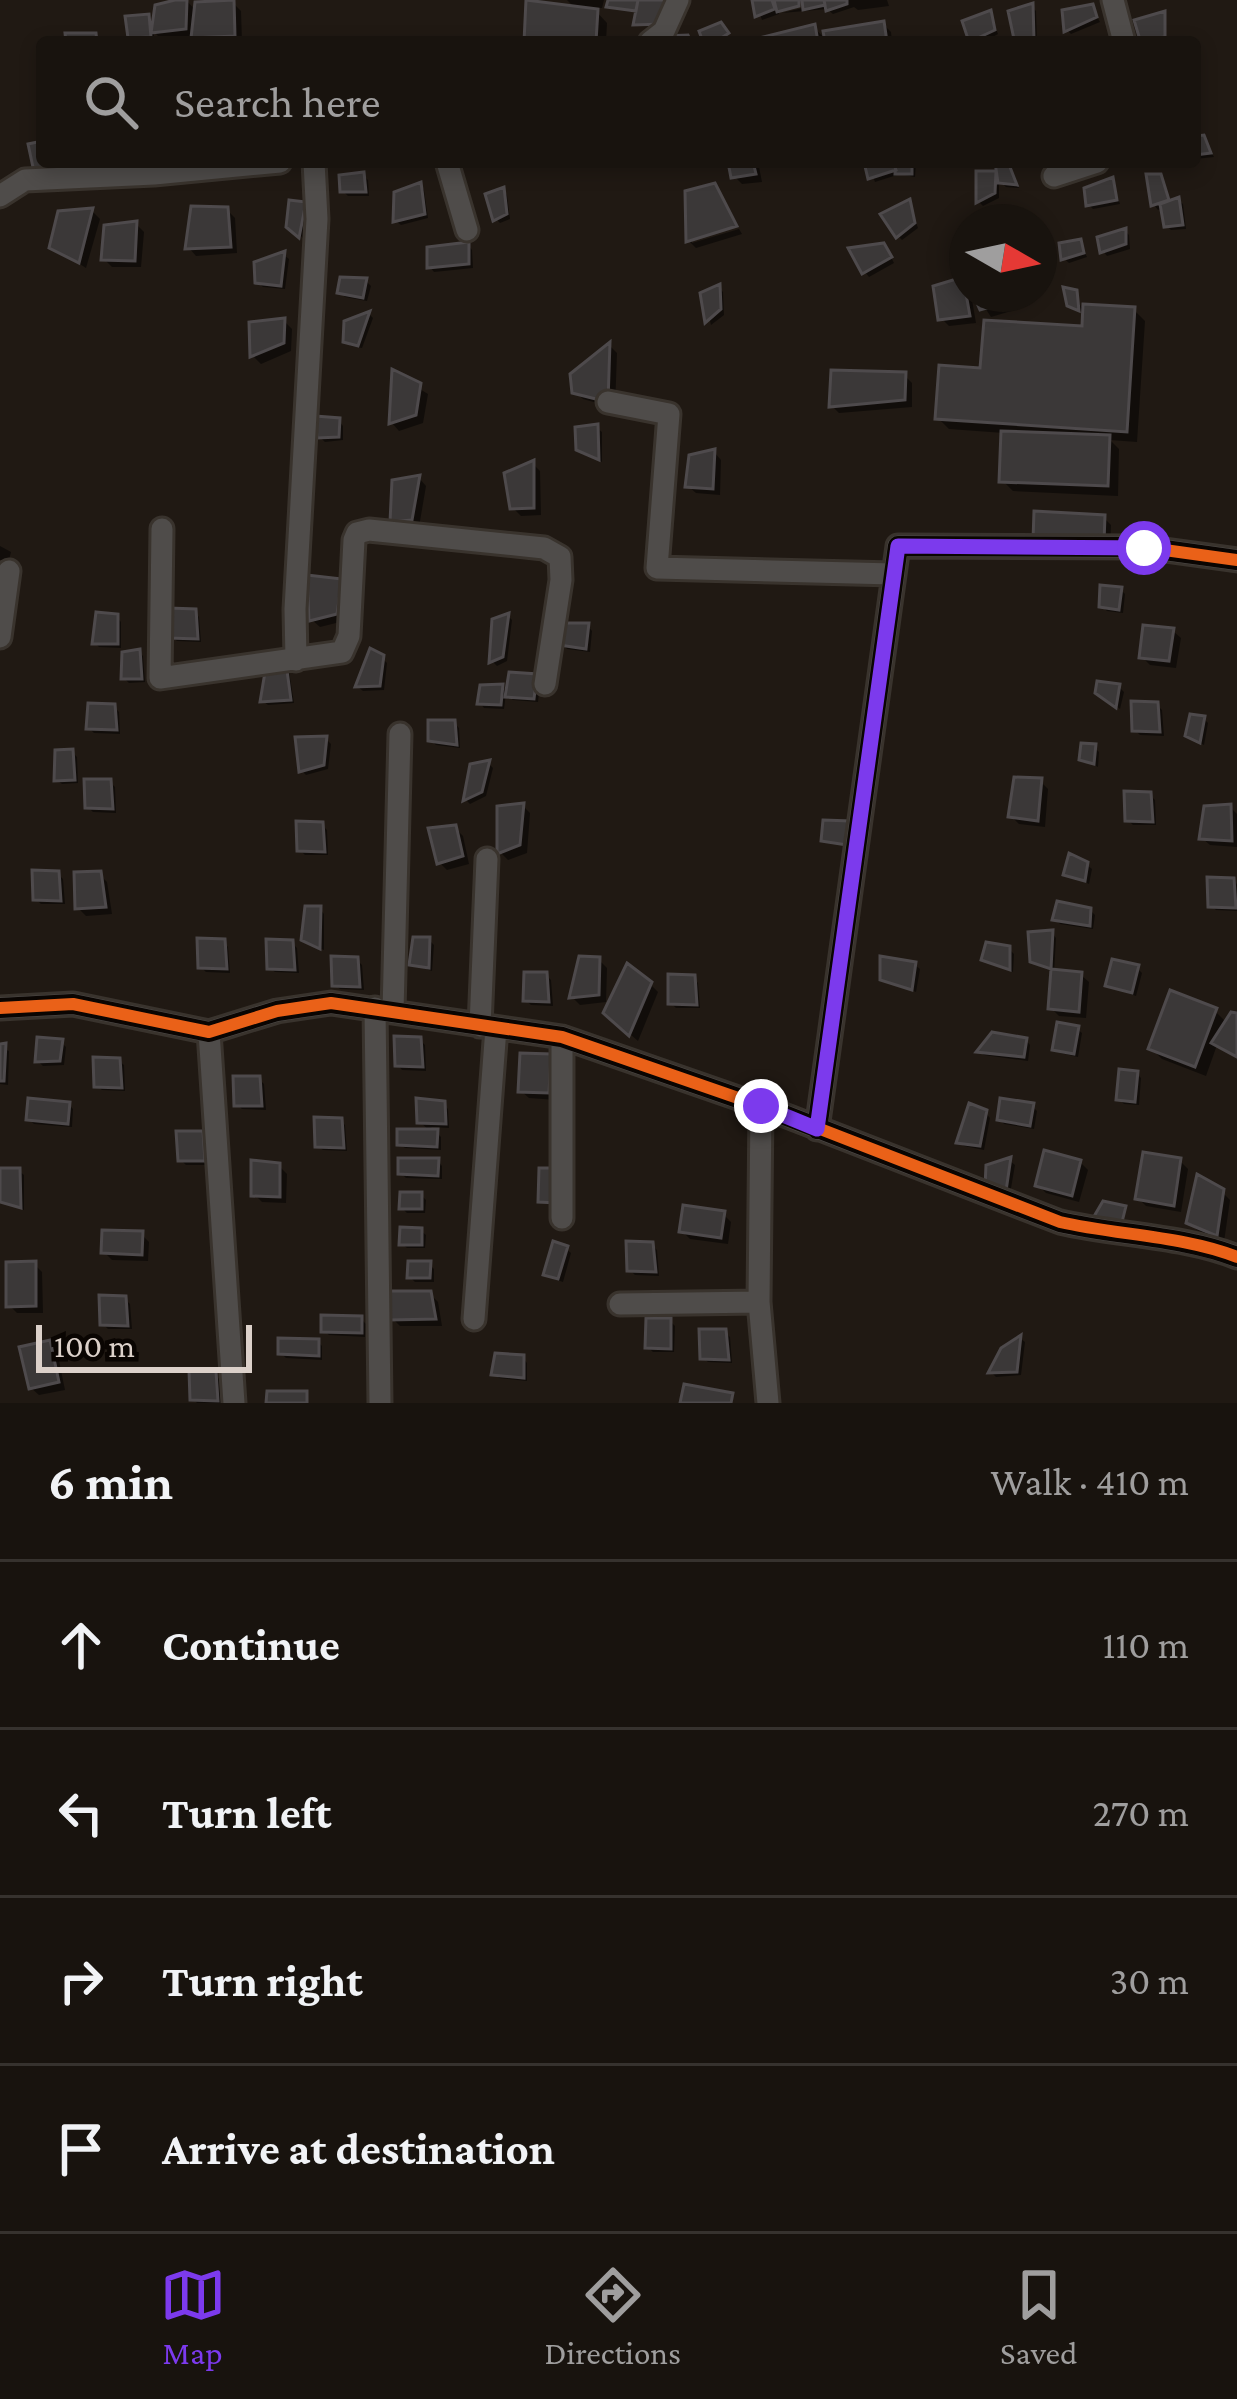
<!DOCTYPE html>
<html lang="en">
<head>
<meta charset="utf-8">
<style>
	body { margin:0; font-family:"Crimson Pro",serif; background:#25201c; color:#f1f3f6 }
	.compass { position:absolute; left:949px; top:204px; width:108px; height:108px; border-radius:50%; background:#18130e; box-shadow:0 6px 18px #0003; rotate:99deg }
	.scale { position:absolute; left:36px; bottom:30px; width:216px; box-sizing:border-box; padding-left:12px; border:6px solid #dcd1ca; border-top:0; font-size:33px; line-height:42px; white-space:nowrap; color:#dcd1ca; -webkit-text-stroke:9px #0a0502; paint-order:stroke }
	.stop { position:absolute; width:36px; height:36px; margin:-27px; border:9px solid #7c3aed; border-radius:50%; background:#fff }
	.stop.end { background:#7c3aed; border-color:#fff; box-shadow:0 3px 12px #0008 }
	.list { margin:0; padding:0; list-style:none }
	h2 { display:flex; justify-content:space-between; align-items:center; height:156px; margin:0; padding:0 48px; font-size:51px }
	h2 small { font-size:39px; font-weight:400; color:#9f9e9e }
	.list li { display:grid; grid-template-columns:78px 1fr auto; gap:36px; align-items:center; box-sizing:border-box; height:168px; padding:0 48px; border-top:3px solid #36322e }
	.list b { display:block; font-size:45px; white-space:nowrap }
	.list em { font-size:39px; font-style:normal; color:#9f9e9e }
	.icon { flex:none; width:66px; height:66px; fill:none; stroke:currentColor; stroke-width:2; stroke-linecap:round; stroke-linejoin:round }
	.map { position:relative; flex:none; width:1237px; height:1403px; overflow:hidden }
	.search { position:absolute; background:#18130e; box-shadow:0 6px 18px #0003; left:36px; right:36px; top:36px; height:132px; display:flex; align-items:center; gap:30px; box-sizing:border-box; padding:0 42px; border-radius:12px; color:#9f9e9e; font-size:45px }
	.sheet { height:828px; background:#18130e }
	nav { display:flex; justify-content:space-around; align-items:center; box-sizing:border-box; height:168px; border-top:3px solid #36322e; background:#18130e; font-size:33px; color:#9f9e9e }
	nav a { display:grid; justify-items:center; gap:6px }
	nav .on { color:#7c3aed }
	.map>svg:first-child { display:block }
	.shadow { fill:#0007 }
	.building { fill:#3b3838; stroke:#4e4a4c; stroke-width:3 }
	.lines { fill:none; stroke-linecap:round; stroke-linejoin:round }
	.minor-casing { stroke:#39332d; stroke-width:27 }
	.minor { stroke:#4f4c4a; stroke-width:21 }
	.cycleway-casing { stroke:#0a0502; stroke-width:20 }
	.cycleway { stroke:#ea6118; stroke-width:12 }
	.route { stroke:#7c3aed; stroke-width:15 }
</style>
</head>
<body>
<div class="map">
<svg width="1237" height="1403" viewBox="0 0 1237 1403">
	<rect width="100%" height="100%" fill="#201913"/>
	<path class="shadow" d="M186,0L197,12L233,3L241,11L242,42H199L194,36L162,40L154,32V41L136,42L131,37L148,17L155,24Z
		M529,0L575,8L567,0H604L602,8H593L607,23L606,42H527Z
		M755,0H811L779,8V14L762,20Z
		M813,0H887L889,6L858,10L854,7L833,14L827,9L782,13L815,5Z
		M1032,7L1036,11L1037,42H1021L1017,38Z
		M1092,8L1100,22L1071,34L1067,30Z
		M990,14L998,34L984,42H972L965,22Z
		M883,24L891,32L892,42H755L814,28L829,42Z
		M1203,138L1214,157L1195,159V140Z
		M42,144V162H97L96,176L36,171Z
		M731,162H758L762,182L742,184L734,176Z
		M867,162H893L898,174L899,162H916L915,177L900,174L875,182Z
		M1006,162L1019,188L1006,187L999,180V198L983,206L979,202V174L1000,173Z
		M363,175L368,180L369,196H348L343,191Z
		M1150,177H1160L1171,203L1178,200L1183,204L1186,229L1171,230L1166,225L1163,208L1158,210L1154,205Z
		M1112,181L1120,204L1093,209L1089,205Z
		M420,185L424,190L428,218L401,225L396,221Z
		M714,187L737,223L692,237V243L739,229L742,234L696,248L689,241Z
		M503,190L507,195L510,219L500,223L496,219Z
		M909,202L918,228L902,240L898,236Z
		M305,205L309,209L304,239L290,226Z
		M227,210L235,218L237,253L196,256L189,248Z
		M92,211L100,219L86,268L53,247Z
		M136,224L144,232L141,267H112L104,259Z
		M1125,231L1129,235L1130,249L1107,256L1103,251Z
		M1080,243L1087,257L1069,263L1064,258Z
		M468,245L472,250L473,268L434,272L430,267Z
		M888,251L894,263L869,277L865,272Z
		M284,255L289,259L285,289L263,287L258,282Z
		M962,280L967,285V294H971L976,323L949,326L941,318Z
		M366,281L371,286L367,301L345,297L341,292Z
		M719,288L723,292L724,315L711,325L704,295Z
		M1075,293L1081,307L1134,310L1145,321L1137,442L1110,440L1119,449L1118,496L1013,491L1002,480L1004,433L949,429L938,418L983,371L1084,330L1085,314L1070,304Z
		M976,294H1018L1021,308L991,317Z
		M369,314L373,318L362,348L351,346L346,341L347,323Z
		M284,321L292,329L291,351L261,364L253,356L252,324Z
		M610,346L617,353L615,408L583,399L575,391Z
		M395,374L428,394L423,423L399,431L392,423Z
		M904,375L912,383V407L839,413L832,406Z
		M339,421L343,426V440L325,442L320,437Z
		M597,428L602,432V462L579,449Z
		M714,452L721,460L720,495L696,493L688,486Z
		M533,464L540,471L541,515L521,516L513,508Z
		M419,478L426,486L419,527L401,529L393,521Z
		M1104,518L1111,525L1110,549L1043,546Z
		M0,546L11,552L9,560H0Z
		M341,582L349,590L344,621L320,627L312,620Z
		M1121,590L1125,594L1123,613L1107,611L1102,606Z
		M194,612L199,617L201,642L177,641L172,637Z
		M508,616L512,620L507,661L497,666L493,662L495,621Z
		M117,617L121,622V648L99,647L95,643Z
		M588,626L592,631L590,652L567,649L563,644Z
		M1173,631L1181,638L1176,668L1150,665L1142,657Z
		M139,652L143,656L145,682L129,683L124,678Z
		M382,658L387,663L384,690L363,691L358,687Z
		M285,667L289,671L294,703L268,705L263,701Z
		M540,682L538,702L513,700L506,693L504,709L484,708L480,703L502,687L509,694Z
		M1119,687L1124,692L1120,709L1104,697Z
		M1157,705L1162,710L1164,736L1140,735L1135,730Z
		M114,707L119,712L120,734L94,733L89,728Z
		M1204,719L1208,723L1204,745L1194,740Z
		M454,723L459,728L460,748L436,745L431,740Z
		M326,739L331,744L328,769L306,775L302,771Z
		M1094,747L1099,752L1098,767L1082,759Z
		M72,752L77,757L78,783L62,784L57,780Z
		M489,764L493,768L486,796L470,804L466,800L472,766Z
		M1040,781L1048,789L1045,827L1019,824L1011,816Z
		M110,782L115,787L116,813L93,812L88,807Z
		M1150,795L1155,800L1156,825H1133L1128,820Z
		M523,806L530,813L527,853L508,860L500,852Z
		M1230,807L1237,814V847L1210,845L1202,838Z
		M322,825L327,830L328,855H305L300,850Z
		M455,828L463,836L469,864L447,870L440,863Z
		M1087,865L1092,869L1089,884L1067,874Z
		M58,874L63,879L65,904H41L36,899Z
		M99,874L107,882L112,914L86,916L78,908Z
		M1233,881L1237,884V911L1216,910L1211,905Z
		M320,909L324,914V950L309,944Z
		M1090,910L1095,915L1093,929L1060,924L1056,920Z
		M1052,933L1056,938L1054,973L1081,975L1089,982L1086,1018L1059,1016L1051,1008L1054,971L1033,960Z
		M429,940L434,945L432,971L412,964Z
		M223,942L228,947L230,973L206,972L201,967Z
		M292,943L297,948L299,973L275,972L270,968Z
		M1009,949L1014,954L1013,972L984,959Z
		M357,960L362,965L364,990L340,989L335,985Z
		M599,960L607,968L606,1002L580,1005L572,997Z
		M915,965L920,969L916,992L884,979Z
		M1137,968L1142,973L1136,996L1108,986Z
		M546,975L551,980L553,1006L531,1005L526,1000Z
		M693,978L698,983L700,1008H676L671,1003Z
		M650,984L658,992L638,1041L615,1021Z
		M1215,1011L1227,1023L1237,1016V1058L1217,1045L1206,1076L1162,1059L1151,1048Z
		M1077,1029L1082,1033L1078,1057L1060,1053L1055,1049Z
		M420,1040L425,1045L426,1071L402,1070L398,1065Z
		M1026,1040L1030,1045L1028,1061L984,1055L980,1052Z
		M61,1042L66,1047L64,1065L43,1066L38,1061Z
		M0,1047L9,1051L8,1085L0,1084Z
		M550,1057L558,1065L556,1100L529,1098L521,1091Z
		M119,1061L124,1065L125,1091L102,1090L97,1085Z
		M1136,1073L1141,1078L1139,1105L1124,1104L1119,1099Z
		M259,1079L264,1084L266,1110L242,1109L237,1104Z
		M443,1104L448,1109L449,1128L431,1127L441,1137V1150L405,1148L400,1144L431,1132L420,1122Z
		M69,1105L73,1109L72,1127L34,1124L29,1119Z
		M1032,1106L1037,1111L1034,1129L1004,1124L1000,1119Z
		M986,1113L990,1118L984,1150L964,1146L959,1142Z
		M340,1120L345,1125L347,1151L323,1150L318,1146Z
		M202,1134L207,1139L208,1165H186L181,1160Z
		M438,1161L442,1166V1179L406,1178L401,1173Z
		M1010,1161L1015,1165L1010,1194L993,1191L989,1167Z
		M1180,1161L1188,1169L1181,1212L1146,1206L1138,1198Z
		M1080,1162L1088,1170L1079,1202L1046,1193L1038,1185Z
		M279,1166L287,1174L286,1203L262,1202L254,1194Z
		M0,1171H19L24,1175V1210L0,1200Z
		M1222,1192L1230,1200L1224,1242L1197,1230L1189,1222Z
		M421,1195L426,1200L425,1213H407L402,1208Z
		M723,1214L731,1222L728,1244L690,1239L682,1231Z
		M421,1231L426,1235L425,1248H407L402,1244Z
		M141,1234L149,1242L148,1261L112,1260L104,1252Z
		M652,1245L657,1250L659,1276L635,1275L630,1270Z
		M566,1249L571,1253L563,1282L551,1278L546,1274Z
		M34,1264L42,1272L43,1313H17L9,1305Z
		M429,1264L434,1269V1282H415L410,1277Z
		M430,1294L438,1302L442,1326H400L392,1318Z
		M125,1299L130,1304L132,1329H108L103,1324Z
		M361,1319L366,1324L365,1337L329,1335L324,1330Z
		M670,1321L675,1326L674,1352H653L648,1347Z
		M725,1332L730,1337L732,1363L708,1362L703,1357Z
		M1021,1339L1025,1342L1021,1375L996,1377L992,1373L1003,1350Z
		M318,1342L322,1346V1360L286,1358L281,1353Z
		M49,1343L57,1351L65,1390L39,1395L31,1388Z
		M523,1358L527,1363V1381L499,1378L495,1374Z
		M214,1374L219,1379L221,1403H197L193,1399Z"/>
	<path class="building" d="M175,0H187L186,29L151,33L155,5Z
		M234,0L235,36L191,38L195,2Z
		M526,0L598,9L596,42H524Z
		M608,0H638L636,11L606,7Z
		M638,0H671L663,24L633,25Z
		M752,0H772L775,9L755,17Z
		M774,0H799V6L777,12Z
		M802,0H824L825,5L803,10Z
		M824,0H847V4L826,11Z
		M1033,3L1034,40L1014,39L1008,11Z
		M1093,4L1097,17L1064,32L1062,10Z
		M991,10L995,30L969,42L962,21Z
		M1165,11V37L1140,40L1134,20Z
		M149,14L151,37L128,38L125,16Z
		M884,21L887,42H825L823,31Z
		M721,22L729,33L715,42H703L699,31Z
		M815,24L818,42H747V41Z
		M65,33H96L97,42H66Z
		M688,35L691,42H668L665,36Z
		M1204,135L1211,153L1195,155V136Z
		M42,141V162H68L70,171L34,172L28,144Z
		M728,162H753L756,174L731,178Z
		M864,162H893L896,170L868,179Z
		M896,162H912V174H895Z
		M995,162H1008L1017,185L998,183Z
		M976,171H996L995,193L976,203Z
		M364,172L366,192H340L339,175Z
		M1146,174H1161L1169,200L1151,206Z
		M1113,177L1117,200L1086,206L1084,188Z
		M421,182L425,214L393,222L394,192Z
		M715,183L737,226L686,242L685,191Z
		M504,187L507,214L493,221L485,194Z
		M1179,197L1183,225L1164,227L1160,204Z
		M910,199L915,223L896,238L880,214Z
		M289,200L306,202L299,238L286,227Z
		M191,206L228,207L231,247L185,249Z
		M93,208L79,263L49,248L58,211Z
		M137,221L135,261L101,260L104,225Z
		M1126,228V244L1100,253L1097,237Z
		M1081,239L1084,253L1061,260L1059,243Z
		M469,242V264L427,268V247Z
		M884,243L892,257L862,274L848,248Z
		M285,251L281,286L255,283L254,262Z
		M340,277L367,278L363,298L337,293Z
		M963,277L970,316L938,320L933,286Z
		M720,284L721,309L705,323L700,293Z
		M1063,287L1077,290L1079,311L1067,306Z
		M973,294H1013L1015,300L980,310Z
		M1083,304L1135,307L1127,432L935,419L939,365L980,368L984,320L1082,326Z
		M370,311L358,346L343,342L344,321Z
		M285,318L284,343L250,357L249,322Z
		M610,342L608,402L572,393L570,374Z
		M392,369L421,383L416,415L389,424Z
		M831,370L906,372L905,400L829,407Z
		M315,416L340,418L339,437L317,438Z
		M598,424L599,460L576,450L575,427Z
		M1001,431L1110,435L1108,486L999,482Z
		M715,449L713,489L685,487L689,455Z
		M534,460V508L510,509L504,473Z
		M420,475L412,520L390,522L392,480Z
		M1034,511L1105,515L1104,543L1033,540Z
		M307,575L342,579L337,614L309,621Z
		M1100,585L1122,587L1119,610L1099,607Z
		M168,608L196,609L198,639L169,638Z
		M96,612L118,614V644H92Z
		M509,613L503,657L489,663L492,619Z
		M562,623H589L586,649L559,645Z
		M1143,625L1174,628L1169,661L1139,658Z
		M370,648L384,655L380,686L355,687Z
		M140,649L142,679H121L122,652Z
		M286,663L291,700L260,702L265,672Z
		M509,672L537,674L534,699L505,697Z
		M1097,681L1120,684L1116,708L1095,693Z
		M503,684L501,705L477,704L480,685Z
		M1131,701L1158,702L1160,732L1132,731Z
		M88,703L115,704L117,730L86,729Z
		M1190,714L1205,716L1200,743L1185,736Z
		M428,720H455L457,745L428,741Z
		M327,736L324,765L299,772L295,737Z
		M1081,743L1096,744L1094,764L1079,760Z
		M73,749L75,780L54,781L55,750Z
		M490,760L482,792L463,801L470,764Z
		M1014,777L1042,778L1038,821L1008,817Z
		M84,779H111L113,809L85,808Z
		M1124,791L1151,792L1153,822L1125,821Z
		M524,803L520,845L497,854V806Z
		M1231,804L1232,841L1199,839L1204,806Z
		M823,820L850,821L847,845L821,841Z
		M296,821L323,822L325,852L297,851Z
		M456,825L463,856L437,864L428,828Z
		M1069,853L1088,862L1085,881L1063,875Z
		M32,870L59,871L61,901L33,900Z
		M101,871L106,907L75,909L74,872Z
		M1207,877L1234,878L1236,908L1208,907Z
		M1057,901L1091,908L1090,926L1052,920Z
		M305,906H321L320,949L301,940Z
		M1053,930L1051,969L1030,962L1028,932Z
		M413,937H430L429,968L409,965Z
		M197,938L225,939L227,969L198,968Z
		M266,939L293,940L295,970L267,969Z
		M986,942L1010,946V970L981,960Z
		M331,956L358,957L360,987L332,986Z
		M579,956L600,957L599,995L569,998Z
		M880,956L916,962L912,990L880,980Z
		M1112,959L1139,965L1132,993L1105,986Z
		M627,963L652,982L629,1036L603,1013Z
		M1051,969L1082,972L1079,1012L1048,1009Z
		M524,972H547L549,1002L523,1001Z
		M668,974L695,975L697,1005L668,1004Z
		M1170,990L1217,1008L1195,1067L1148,1049Z
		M1231,1012L1237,1013V1057L1211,1043Z
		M1057,1022L1079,1026L1074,1054L1052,1050Z
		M992,1032L1027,1038L1024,1057L976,1052Z
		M394,1036L421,1037L423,1067L395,1066Z
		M37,1037L63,1039L60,1061L35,1062Z
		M6,1043L4,1081H0V1044Z
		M520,1053L551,1054L549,1093L518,1092Z
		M93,1057L120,1058L122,1088L94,1087Z
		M1119,1069L1138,1071L1135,1102L1116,1100Z
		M233,1076H260L262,1106H234Z
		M28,1098L70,1102L68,1124L26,1120Z
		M416,1098L445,1101L446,1124L417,1123Z
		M1000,1098L1034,1103L1030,1126L997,1120Z
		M969,1103L987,1110L980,1146L956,1143Z
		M314,1117L342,1118L344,1148L315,1147Z
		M397,1129H438L437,1147L397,1145Z
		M176,1131H203L205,1161H178Z
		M1044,1150L1081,1160L1072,1196L1035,1186Z
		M1143,1152L1181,1158L1174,1206L1135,1199Z
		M1011,1157L1006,1191L985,1187L986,1165Z
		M398,1158H439L438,1176L398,1174Z
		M251,1160L280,1163V1197L251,1196Z
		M0,1168H20L21,1208L0,1202Z
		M539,1168H559L558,1203L538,1202Z
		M1197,1174L1224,1189L1217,1236L1186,1223Z
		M400,1192H422V1209H399Z
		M1103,1201L1126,1206L1120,1230L1093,1218Z
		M683,1205L725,1211L721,1238L679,1232Z
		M400,1227L422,1228V1245H399Z
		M102,1230L143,1231L142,1255L101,1253Z
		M553,1241L568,1246L558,1279L543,1275Z
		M626,1241L653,1242L656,1272L627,1271Z
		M36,1261V1306L6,1307V1262Z
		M408,1261H431L430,1278H407Z
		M388,1291H431L436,1319L389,1320Z
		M99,1295L126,1296L128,1326L100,1325Z
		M321,1315L362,1316V1333L321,1332Z
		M646,1318H671V1349L645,1348Z
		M699,1329H726L729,1360L700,1359Z
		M1021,1335L1017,1372L988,1373L1001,1348Z
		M278,1338L319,1339V1356L278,1354Z
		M50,1340L59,1382L29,1389L19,1347Z
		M495,1353L524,1355V1378L491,1375Z
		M189,1370L216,1371L218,1401L190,1400Z
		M684,1384L733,1393L731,1403H680Z
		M267,1391H307V1403H266Z"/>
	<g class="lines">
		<defs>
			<path id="minor" d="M1113,0L1124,42
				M650,42L664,31L678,0
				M447,162L467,230
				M1054,176L1097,162
				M0,196L25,180L154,174L280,162
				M608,402L669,414L657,568L894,574
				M162,529L160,678L342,652L349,636L354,540L357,533L369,530L544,548L560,557L561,580L545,684
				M0,637L9,571
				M296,660L295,609L317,219L314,162
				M0,1008L73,1004L209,1032L277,1011L331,1003L562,1037L761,1106L1060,1222C1116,1235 1185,1236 1237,1257
				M375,1008L380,1403
				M393,1012L400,734
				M480,1026L487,859
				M209,1032L234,1403
				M562,1037V1218
				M761,1106L759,1302L768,1403
				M817,1129L898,546L1143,547L1237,560
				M620,1304L759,1302
				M474,1319L496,1028"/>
		</defs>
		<use href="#minor" class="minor-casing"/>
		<use href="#minor" class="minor"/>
		<defs>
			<path id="cycleway" d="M0,1008L73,1004L209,1032L277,1011L331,1003L562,1037L761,1106L1060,1222C1116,1235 1185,1236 1237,1257
				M817,1129L898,546L1143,547L1237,560"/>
		</defs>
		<use href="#cycleway" class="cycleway-casing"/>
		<use href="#cycleway" class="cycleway"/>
	</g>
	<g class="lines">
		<path class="route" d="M761,1106L817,1129L898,546L1144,548"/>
	</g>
</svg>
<svg class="compass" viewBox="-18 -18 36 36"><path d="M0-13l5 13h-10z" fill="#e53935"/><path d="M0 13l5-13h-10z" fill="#9f9e9e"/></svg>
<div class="scale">100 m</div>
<div class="stop" style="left:1144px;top:548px"></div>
<div class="stop end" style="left:761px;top:1106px"></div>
<div class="search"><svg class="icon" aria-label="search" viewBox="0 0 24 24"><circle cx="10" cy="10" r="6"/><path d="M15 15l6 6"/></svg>Search here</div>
</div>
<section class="sheet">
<h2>6 min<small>Walk · 410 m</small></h2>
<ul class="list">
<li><svg class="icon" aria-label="ahead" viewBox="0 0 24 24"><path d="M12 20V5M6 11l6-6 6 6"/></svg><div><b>Continue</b></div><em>110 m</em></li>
<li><svg class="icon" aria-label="left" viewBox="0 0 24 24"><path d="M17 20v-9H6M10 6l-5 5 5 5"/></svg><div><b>Turn left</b></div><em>270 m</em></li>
<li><svg class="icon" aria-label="right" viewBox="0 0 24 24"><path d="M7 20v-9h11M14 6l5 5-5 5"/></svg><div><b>Turn right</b></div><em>30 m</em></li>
<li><svg class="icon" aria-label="arrive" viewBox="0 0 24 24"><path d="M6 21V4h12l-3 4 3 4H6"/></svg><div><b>Arrive at destination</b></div></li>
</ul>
</section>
<nav>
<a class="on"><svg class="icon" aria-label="map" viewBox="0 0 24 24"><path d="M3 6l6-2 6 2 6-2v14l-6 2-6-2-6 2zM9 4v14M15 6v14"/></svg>Map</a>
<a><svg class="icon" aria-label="directions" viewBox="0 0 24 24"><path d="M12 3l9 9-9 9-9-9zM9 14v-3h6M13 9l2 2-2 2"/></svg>Directions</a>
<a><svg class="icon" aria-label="saved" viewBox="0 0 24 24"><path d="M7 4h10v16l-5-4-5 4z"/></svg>Saved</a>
</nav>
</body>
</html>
